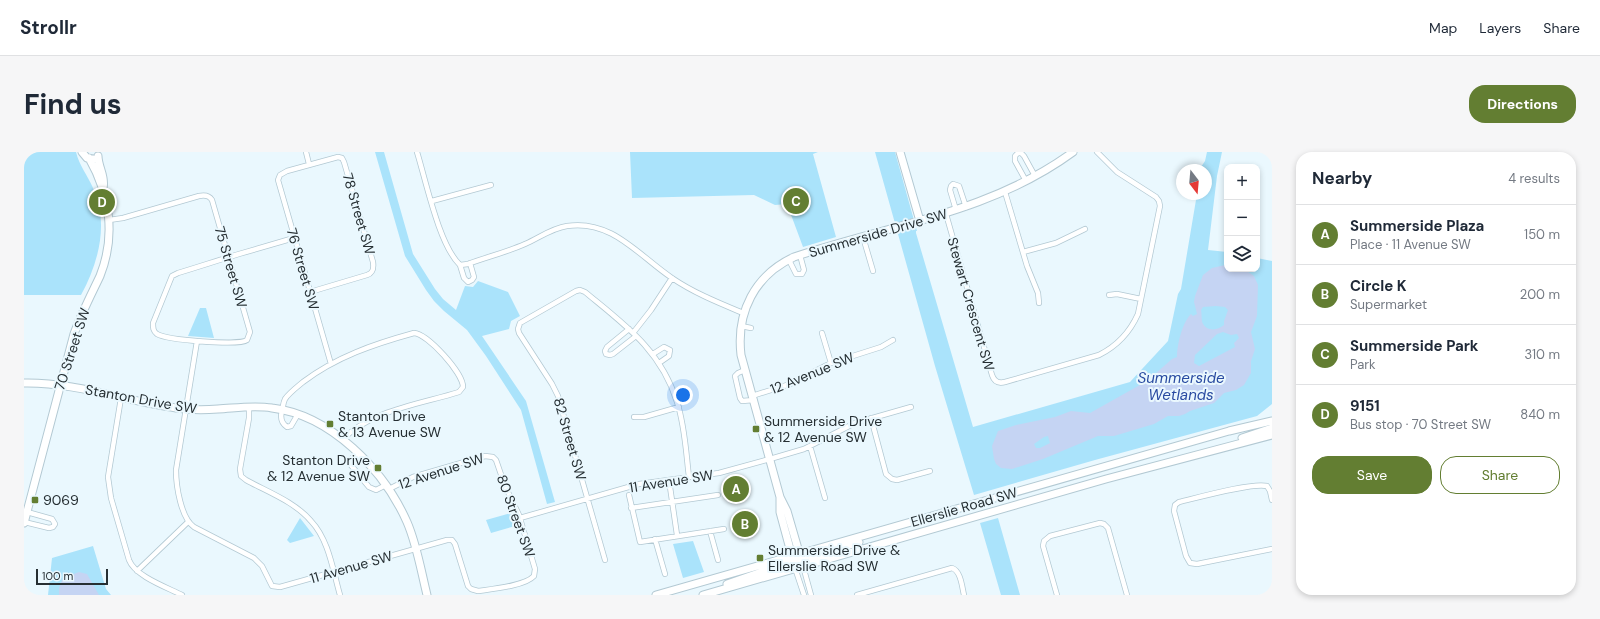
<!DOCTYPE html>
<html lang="en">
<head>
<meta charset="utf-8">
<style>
	body { margin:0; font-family:"DM Sans",sans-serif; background:#f6f6f7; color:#1f2937 }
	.controls { position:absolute; right:12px; top:12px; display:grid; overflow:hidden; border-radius:8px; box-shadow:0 2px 6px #0003 }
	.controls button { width:36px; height:36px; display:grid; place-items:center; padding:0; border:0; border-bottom:1px solid #e0e1e3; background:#fff; color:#1f2937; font:20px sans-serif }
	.compass { position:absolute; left:1152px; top:12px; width:36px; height:36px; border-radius:50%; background:#fff; box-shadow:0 2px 6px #0003; rotate:164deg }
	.scale { position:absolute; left:12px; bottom:10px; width:72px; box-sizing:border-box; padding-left:4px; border:2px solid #262f33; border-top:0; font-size:11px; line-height:14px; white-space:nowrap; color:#262f33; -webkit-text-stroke:3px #eaf8fe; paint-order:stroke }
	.you { position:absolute; left:659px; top:243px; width:14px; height:14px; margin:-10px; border:3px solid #fff; border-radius:50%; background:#1a73e8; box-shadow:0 0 0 6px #1a73e833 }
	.badge { display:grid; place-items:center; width:26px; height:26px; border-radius:50%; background:#637e32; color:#fff; font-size:13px; font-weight:700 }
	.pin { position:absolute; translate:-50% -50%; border:2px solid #fff; box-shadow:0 1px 4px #0006 }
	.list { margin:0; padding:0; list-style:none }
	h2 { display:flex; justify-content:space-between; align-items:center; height:52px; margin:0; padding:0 16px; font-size:17px }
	h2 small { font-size:13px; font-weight:400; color:#747a83 }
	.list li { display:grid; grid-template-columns:26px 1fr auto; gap:12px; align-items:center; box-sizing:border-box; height:60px; padding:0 16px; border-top:1px solid #e0e1e3 }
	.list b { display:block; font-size:15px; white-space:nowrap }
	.list p { margin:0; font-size:13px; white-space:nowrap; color:#747a83 }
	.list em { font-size:13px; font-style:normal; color:#747a83 }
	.actions { display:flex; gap:8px; padding:12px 16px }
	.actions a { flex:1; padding:9px 0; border:1px solid #637e32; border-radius:16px; text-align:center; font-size:14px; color:#637e32 }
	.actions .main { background:#637e32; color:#fff }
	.icon { flex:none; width:22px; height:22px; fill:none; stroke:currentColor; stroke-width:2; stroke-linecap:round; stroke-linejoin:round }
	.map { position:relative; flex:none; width:1248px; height:443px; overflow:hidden; border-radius:16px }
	header { display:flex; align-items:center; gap:24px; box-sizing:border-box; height:56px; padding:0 20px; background:#fff; border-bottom:1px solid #e0e1e3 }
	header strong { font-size:19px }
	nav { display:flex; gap:22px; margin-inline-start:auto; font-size:14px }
	.intro { display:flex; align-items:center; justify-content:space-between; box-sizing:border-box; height:96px; padding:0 24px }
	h1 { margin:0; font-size:28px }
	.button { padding:10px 18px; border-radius:16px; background:#637e32; color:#fff; font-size:14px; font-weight:700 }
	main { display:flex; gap:24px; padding:0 24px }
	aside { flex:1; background:#fff; border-radius:16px; box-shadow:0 2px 6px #0003 }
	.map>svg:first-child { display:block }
	.green { fill:#aae3fb }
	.water { fill:#c5d4f3; fill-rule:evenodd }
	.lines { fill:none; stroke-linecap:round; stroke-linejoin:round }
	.street-casing { stroke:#b3c9d3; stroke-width:6 }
	.secondary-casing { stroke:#b3c9d3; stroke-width:9 }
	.street { stroke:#fff; stroke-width:4.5 }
	.secondary { stroke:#fff; stroke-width:7 }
	.poi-dot { fill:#637e32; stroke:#eaf8fe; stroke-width:1.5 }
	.labels { text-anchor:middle; stroke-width:4; stroke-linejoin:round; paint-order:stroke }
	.street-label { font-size:14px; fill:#262f33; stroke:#eaf8fe }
	.poi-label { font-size:14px; fill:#262f33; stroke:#eaf8fe; text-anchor:start }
	.water-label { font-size:15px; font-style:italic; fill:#294ba1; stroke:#eaf8fe }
</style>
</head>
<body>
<header>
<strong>Strollr</strong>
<nav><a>Map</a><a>Layers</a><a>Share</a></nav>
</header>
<div class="intro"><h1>Find us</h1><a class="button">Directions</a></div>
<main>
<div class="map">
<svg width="1248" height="443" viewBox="0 0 1248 443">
	<rect width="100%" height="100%" fill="#eaf8fe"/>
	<path class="green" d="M0,0H52C55,13 64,24 69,36C85,71 75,110 57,143H0Z
		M351,0H360L389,102L411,137L419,147L432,158L441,134L449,135L454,129L484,140L496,164L487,169L485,177L458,184L502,249L531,350L523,352L497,258L462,204L443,178L420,159L410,149L402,138L381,104Z
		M606,0H794L789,2L812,85L779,95L763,52L751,53L730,43L608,46Z
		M851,0H871L893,79H892V81L949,275L1106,230L1144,189L1154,142L1157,137L1173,42H1182V18H1175L1181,9L1183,0H1198L1193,24L1184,98L1203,100V117H1233V106L1248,109V252L1233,264L1071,308L950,343L911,214Z
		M176,156H182L190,186L164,184Z
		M487,361L491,374L467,381L462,368Z
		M276,366L290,384L266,391L263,388Z
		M974,366L996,443H977L956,371Z
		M669,389L680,420L659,426L649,392Z
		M69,394L82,437L87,443H24L28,406Z"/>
	<path class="water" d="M1201,113L1203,114V117H1220L1230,124L1234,133L1233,164L1227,180L1231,197L1227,209V221L1220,233L1212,238L1200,241L1190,251L1166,259L1161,262L1155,264H1144L1130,272L1090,284H1074L1019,307L988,317L977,316L972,312L970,307L968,294L974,279L992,273L1031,265L1047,259L1066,261L1123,229L1148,207L1153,205C1153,193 1158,171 1167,162L1169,164L1173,162L1170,150L1171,144L1179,123L1188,116ZM1192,154L1201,155L1204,158L1200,169V173C1194,178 1184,180 1179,172C1177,168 1178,162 1177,158L1179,155ZM1199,180L1207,183L1213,182L1215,186L1210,191L1211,195L1175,214L1170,211L1171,203L1193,182ZM1024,284L1026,291L1016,296H1012L1010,292L1020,285Z
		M55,420L63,422L75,443H35V436L39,426Z"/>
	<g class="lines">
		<defs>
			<path id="street" d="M282,0L285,12
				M393,0C402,29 415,93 436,113L444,112C463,105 483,100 501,92C515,86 528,76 543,74C588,67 615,104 648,126C670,141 695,151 719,161
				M1002,29L991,9V4L994,1H997L1000,4L1011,24
				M981,40L1003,114L1014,141L1015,151
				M408,49L467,33
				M932,58L926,38L927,34L929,32L935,34L942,55
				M922,62L968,223C970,229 974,232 981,230L1075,203C1093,194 1106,180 1114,162L1136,54L1135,49L1132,45L1093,20L1073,0
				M85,68L99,66L175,44C180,43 185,43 188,48L226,180L223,188C215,194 143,188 133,182C129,179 129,176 129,171L148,124L154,121C174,115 195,108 215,102L270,86
				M839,85L849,119
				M999,100L1032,91L1061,77
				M765,108L772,122H778L780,118L776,103
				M436,113L440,126L444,130L448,128L450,125L446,111
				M286,140L343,123C349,121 350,117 349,110L320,10L318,6L314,5L263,19L256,23L254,28L307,212
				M1085,143L1093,142L1117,147
				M717,174L727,176
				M605,177L583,195L581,199L582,202L586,203L589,202L612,184
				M609,181L627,158L648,126
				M798,181L807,211
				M173,189L152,318C152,334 157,366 170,375L230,406L238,414L248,434L256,435L423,388H428L431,392L444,434L447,437L454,439C468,437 501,434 510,424L511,417L495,363L481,334L472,308L469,305L461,304L389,325L365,337
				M629,202L640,195L646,198L645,204L635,211
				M721,218L714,221L711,224L716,246L718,249L730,248
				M728,244L766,232L807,211L857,195L869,188
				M97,246L84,325L87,346L105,408C111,424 142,435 158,443
				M225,255V266L216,317L217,324L222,328C244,340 271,350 287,369C305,388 309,419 316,443
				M274,262L267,274L263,275C257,271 256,266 258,259C259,255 259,251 261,247C265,241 273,235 279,230C312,205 350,192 390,181C404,182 439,221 439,235L435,240C397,252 347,258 318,288
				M610,265H620L655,255
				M847,266L862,322L868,327L873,328L906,319
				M786,294L801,346
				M333,301L326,308V312L345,335L352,338L362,333
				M645,328L653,383
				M605,343L616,390L700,377
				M1248,348L1246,339L1243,334C1229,330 1172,346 1155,350L1151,353L1150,359L1162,404L1166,411L1173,412L1248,397
				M607,356L694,343
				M496,366L615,332L695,321L746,307L780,297L831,271L887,255
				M0,370L25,376L29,375L31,372L28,367L3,360
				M686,379L694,408
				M631,387L641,422
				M581,408L534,244L528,232L495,181L494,177L496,171L552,139L556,138L561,140C601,173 637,198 653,250C661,274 662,301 665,325
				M779,414L787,443
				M771,416L780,443
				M113,419L164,370
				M833,443L928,416C937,419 938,435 940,443
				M1033,443L1019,394L1020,389L1026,384L1076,371L1080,372L1084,376L1103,443"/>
			<path id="secondary" d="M58,0L63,6L69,7
				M876,0L896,69
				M74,4C74,15 82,25 79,36
				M0,231C51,230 101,249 152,256C166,258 180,258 194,257C212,256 230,253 248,256C307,263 360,318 383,370C393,393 397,419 403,443
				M1218,286L1248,276
				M756,346V360L769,408
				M0,371L50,182C57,162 67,143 76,124C92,84 86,43 65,6
				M774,412L783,407L835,390
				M779,414L763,359L756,345L717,203C712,160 731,123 770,105C865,73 966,61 1049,0
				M703,432L764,411L774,404
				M632,443L1205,279L1248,269
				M679,443L1082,327L1248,283"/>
		</defs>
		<use href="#street" class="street-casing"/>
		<use href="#secondary" class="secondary-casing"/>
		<use href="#street" class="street"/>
		<use href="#secondary" class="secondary"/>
	</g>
	<g class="poi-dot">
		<rect x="302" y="268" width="8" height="8" rx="2"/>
		<rect x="728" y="273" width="8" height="8" rx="2"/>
		<rect x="350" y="312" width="8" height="8" rx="2"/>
		<rect x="7" y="344" width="8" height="8" rx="2"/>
		<rect x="732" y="402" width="8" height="8" rx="2"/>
	</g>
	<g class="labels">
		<g class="street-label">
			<text transform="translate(335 62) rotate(74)" y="5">78 Street SW</text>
			<text transform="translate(854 81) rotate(-16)" y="5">Summerside Drive SW</text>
			<text transform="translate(207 115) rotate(74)" y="5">75 Street SW</text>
			<text transform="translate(279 117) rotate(74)" y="5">76 Street SW</text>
			<text transform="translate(947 152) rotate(74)" y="5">Stewart Crescent SW</text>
			<text transform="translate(48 197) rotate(-72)" y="5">70 Street SW</text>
			<text transform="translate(788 221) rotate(-22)" y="5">12 Avenue SW</text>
			<text transform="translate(117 247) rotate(10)" y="5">Stanton Drive SW</text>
			<text transform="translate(546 287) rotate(74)" y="5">82 Street SW</text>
			<text transform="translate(417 319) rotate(-18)" y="5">12 Avenue SW</text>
			<text transform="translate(647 329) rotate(-9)" y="5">11 Avenue SW</text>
			<text transform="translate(940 355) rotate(-16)" y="5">Ellerslie Road SW</text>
			<text transform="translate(492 364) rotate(70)" y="5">80 Street SW</text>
			<text transform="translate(327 415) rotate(-16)" y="5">11 Avenue SW</text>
		</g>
		<g class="poi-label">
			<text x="314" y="269">Stanton Drive<tspan x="314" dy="16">&amp; 13 Avenue SW</tspan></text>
			<text x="740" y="274">Summerside Drive<tspan x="740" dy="16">&amp; 12 Avenue SW</tspan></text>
			<text x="346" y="313" text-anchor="end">Stanton Drive<tspan x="346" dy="16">&amp; 12 Avenue SW</tspan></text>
			<text x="19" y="353">9069</text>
			<text x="744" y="403">Summerside Drive &amp;<tspan x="744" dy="16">Ellerslie Road SW</tspan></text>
		</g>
		<g class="water-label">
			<text x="1157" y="231">Summerside<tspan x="1157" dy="17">Wetlands</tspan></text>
		</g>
	</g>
</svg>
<div class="controls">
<button>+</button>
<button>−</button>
<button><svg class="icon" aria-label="layers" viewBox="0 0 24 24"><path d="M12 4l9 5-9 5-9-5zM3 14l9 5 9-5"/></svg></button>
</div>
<svg class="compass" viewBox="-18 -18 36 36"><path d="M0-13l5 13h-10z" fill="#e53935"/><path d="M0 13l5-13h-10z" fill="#747a83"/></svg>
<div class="scale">100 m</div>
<div class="you"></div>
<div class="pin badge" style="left:712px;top:337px">A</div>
<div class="pin badge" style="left:721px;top:372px">B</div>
<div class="pin badge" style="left:772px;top:49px">C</div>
<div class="pin badge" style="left:78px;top:50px">D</div>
</div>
<aside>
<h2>Nearby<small>4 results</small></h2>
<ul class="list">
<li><span class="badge">A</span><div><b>Summerside Plaza</b><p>Place · 11 Avenue SW</p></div><em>150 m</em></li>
<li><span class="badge">B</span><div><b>Circle K</b><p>Supermarket</p></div><em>200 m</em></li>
<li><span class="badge">C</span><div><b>Summerside Park</b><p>Park</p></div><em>310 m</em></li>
<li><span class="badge">D</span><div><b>9151</b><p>Bus stop · 70 Street SW</p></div><em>840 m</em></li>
</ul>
<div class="actions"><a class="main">Save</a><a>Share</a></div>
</aside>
</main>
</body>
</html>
